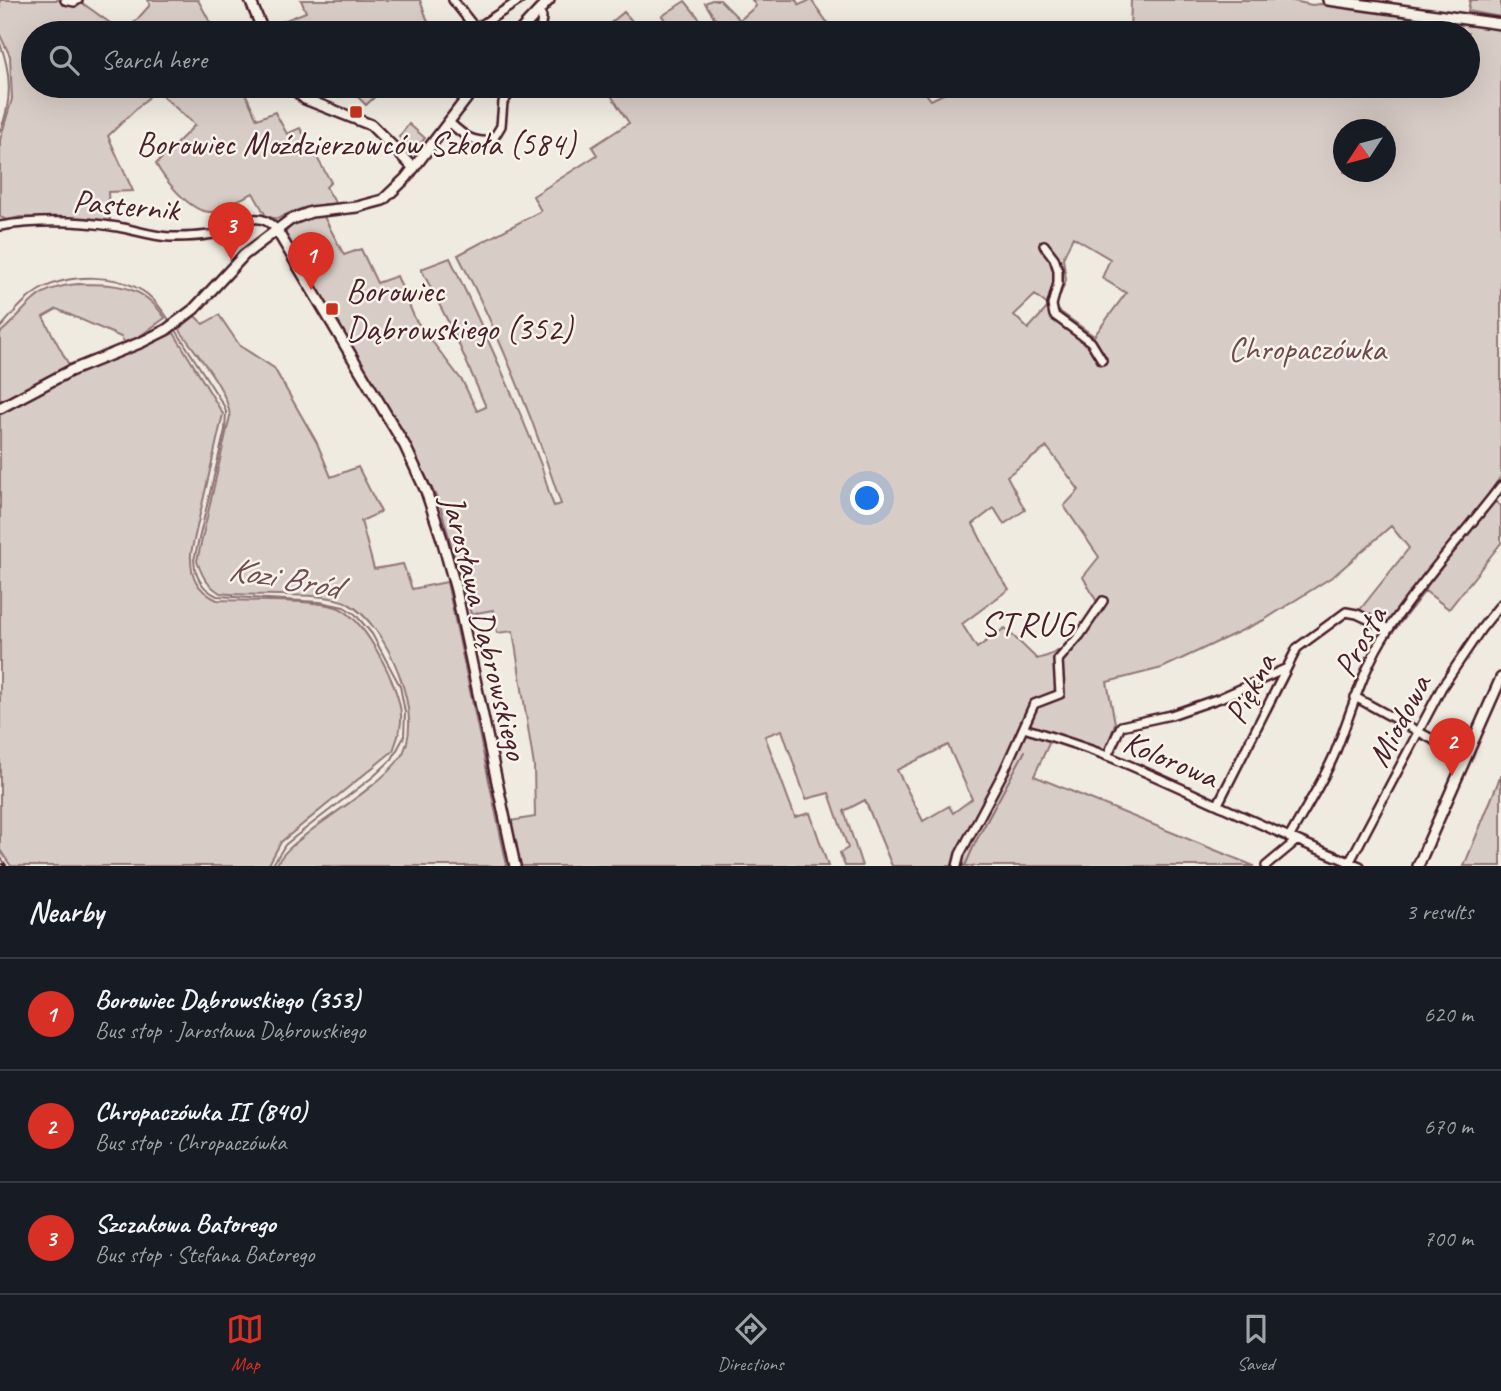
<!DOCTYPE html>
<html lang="en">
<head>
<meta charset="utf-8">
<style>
	body { margin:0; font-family:Caveat,sans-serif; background:#242831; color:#f1f3f6 }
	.compass { position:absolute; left:1333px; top:119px; width:63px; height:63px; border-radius:50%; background:#171b24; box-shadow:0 7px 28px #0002; rotate:234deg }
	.you { position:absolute; left:868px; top:499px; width:24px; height:24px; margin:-18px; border:5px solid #fff; border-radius:50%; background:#1a73e8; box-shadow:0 0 0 10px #1a73e833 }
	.badge { display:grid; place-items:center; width:46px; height:46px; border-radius:50%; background:#d93025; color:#fff; font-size:23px; font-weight:700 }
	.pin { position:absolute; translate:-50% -58px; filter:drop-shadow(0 2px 4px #0008) }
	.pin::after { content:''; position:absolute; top:37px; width:24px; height:21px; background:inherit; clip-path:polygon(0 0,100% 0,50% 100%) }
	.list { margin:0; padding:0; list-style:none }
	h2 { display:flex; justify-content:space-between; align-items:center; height:91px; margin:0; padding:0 28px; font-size:30px }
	h2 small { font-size:23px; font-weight:400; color:#9ea1a6 }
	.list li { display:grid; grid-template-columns:46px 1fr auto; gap:21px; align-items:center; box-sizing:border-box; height:112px; padding:0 28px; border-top:2px solid #363941 }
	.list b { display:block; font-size:26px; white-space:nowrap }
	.list p { margin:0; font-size:23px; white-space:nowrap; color:#9ea1a6 }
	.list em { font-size:23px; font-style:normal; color:#9ea1a6 }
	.icon { flex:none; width:38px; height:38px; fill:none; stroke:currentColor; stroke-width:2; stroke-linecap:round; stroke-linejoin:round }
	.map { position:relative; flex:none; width:1501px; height:866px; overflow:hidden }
	.search { position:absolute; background:#171b24; box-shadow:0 7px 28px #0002; left:21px; right:21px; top:21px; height:77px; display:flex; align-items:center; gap:18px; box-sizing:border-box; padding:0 24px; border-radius:38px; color:#9ea1a6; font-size:26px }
	.sheet { height:427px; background:#171b24 }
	nav { display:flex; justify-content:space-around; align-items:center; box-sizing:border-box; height:98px; border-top:2px solid #363941; background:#171b24; font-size:19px; color:#9ea1a6 }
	nav a { display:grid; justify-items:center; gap:4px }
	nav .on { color:#d93025 }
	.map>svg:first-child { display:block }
	.green { fill:#d8cdc6; stroke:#917678; stroke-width:2; fill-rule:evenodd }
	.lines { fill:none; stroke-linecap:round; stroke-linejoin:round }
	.stream { stroke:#8b6f72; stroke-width:2 }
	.minor-casing { stroke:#4a1f2b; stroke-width:12 }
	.tertiary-casing { stroke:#4a1f2b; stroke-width:14 }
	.minor { stroke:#f7f3e8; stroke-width:7 }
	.tertiary { stroke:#f7f3e8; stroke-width:9 }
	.rail-casing { stroke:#4a1f2b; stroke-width:4.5 }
	.rail { stroke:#f7f3e8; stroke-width:2; stroke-dasharray:5; stroke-linecap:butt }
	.poi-dot { fill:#c8321e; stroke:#f7f3e8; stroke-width:2.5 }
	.labels { text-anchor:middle; stroke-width:5; stroke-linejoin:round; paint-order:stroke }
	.poi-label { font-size:33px; fill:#4a1f2b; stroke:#f7f3e8 }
	.street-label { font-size:33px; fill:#4a1f2b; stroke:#f7f3e8 }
	.park-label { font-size:33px; fill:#6e4a52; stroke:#f7f3e8 }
	.water-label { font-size:35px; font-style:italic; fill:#704e55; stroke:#f7f3e8 }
	.neighbourhood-label { font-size:35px; letter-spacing:2px; fill:#4a1f2b; stroke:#f7f3e8 }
</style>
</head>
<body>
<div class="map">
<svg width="1501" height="866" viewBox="0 0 1501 866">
	<rect width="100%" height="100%" fill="#f0ebe0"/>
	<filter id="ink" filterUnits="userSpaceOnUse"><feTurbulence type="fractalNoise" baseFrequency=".0143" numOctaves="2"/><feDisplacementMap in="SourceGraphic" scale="14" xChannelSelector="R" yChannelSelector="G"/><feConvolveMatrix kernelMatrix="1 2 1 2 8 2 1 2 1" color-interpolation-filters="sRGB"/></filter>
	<g filter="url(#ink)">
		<path class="green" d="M0,0H78L124,33H33V86H242L257,119L275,112L287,134L300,128L331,182L326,187L336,204C315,204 295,209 277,219L266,216L253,193L236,201L237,205C227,209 215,214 204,211C187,207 164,179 156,164L195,125L156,90L108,136L133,191L108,192L110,222L20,217L7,220L0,217V140L12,99L10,56L0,35Z
			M148,0H198L216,33H125L150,5Z
			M301,0H420L428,22L402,33H271L268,27L306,12Z
			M712,0H720L740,20L756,6L752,0H796L799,5L811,0L835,33H724L705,3Z
			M1131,0H1289L1312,5L1320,4L1501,29V476L1487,496L1501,506V543L1449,609L1425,591L1394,631L1355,616L1409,548L1391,526L1335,575L1264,620L1162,668L1107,682L1115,723L1108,746L1103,750L1036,729L1051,739L1034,776L1254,866H892L865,800L844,811L862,866H845L840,853L848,848L829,793L806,799L782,730L765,736L795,817L810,813L828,866H521L510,821L535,817L534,766L513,631L497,633L493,610L471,614L439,502L403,432L289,241L285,234C291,220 309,218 323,215L344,255L361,249L377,283L397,276L415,319L463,382L477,411L486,407L454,333L421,269L450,258C482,326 514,395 541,465C546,479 548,493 554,506L561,504C533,419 500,335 458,255L541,211L533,196L597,155L592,147L629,123L605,86H920L931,100L960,86H1468V33H1130ZM1344,130H1386V172H1344ZM1073,237L1110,259L1102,278L1126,293L1094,336L1055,308L1066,280L1063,258ZM1035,295L1049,306L1028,329L1014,315ZM1047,447L1079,490L1064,506L1099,557L1083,577L1097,602C1078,630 1072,651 1037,659L1005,628L977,648L962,624L1009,589L999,575L973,524L994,508L1004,524L1025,510L1007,476ZM948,745L972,799L953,813L949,806L923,821L897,770Z
			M1470,0H1501V17L1468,11Z
			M685,1L711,33H675L662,16Z
			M624,12L641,31L652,24L659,33H605L602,30Z
			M347,86H376L381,91L366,105Z
			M409,124L425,138L416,149L399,137Z
			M78,284C114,284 143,284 165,318L137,338L124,342L121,337L57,309L43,317L69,365L0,402V333C31,307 31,288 78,284Z
			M219,315L240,346L274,368L317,443L331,477L358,467L381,512L361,521L374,569L403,564L412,589L447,582L507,866H276C283,851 297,842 309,832C335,812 382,783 400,758C428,718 386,623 347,603C324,591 250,597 220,593C206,584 202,576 197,561L230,416C228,389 195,352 179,329L195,316L203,324Z
			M174,333L223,414L191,553C190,575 196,590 217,600C244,601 321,599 341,609C366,622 400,687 401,715C402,728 397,739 393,751L281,842L268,866H11L0,850V413L71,375Z
			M1501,775V866H1464Z"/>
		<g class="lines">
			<path class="stream" d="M0,43C11,72 12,103 0,131
				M174,327L224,406L226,412L225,430L194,560C195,577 202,589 217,596L320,602L344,607L355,614L372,634L400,686L405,712L404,737L392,759L374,776L296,836L285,845L272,866
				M0,328C12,315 23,300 38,291C69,273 118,273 147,294C157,302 164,312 171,323
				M965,866L975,843L1025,751"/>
			<defs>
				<path id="minor" d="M65,0L74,2L78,0
					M453,0L479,33
					M539,12L542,17L540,33
					M475,29L520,0
					M449,122C463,135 472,143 492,141L501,126L503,102L516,86
					M0,226C38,220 80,221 118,227C135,230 152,236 170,237C185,237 204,237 218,233C240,228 255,206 276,229
					M1044,245L1054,258L1058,270V283L1052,305L1054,315L1091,342L1102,360
					M1355,697L1465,757
					M1024,728C1052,737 1082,746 1110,757C1194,792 1275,834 1360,866
					M1107,756L1121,726L1171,715L1220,698L1285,669
					M1218,804L1297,648L1346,612L1357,614L1389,629
					M1289,838C1304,810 1323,782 1335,753C1352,711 1363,667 1388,630C1422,580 1464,534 1501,486
					M1348,865L1442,687L1481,629L1501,604
					M957,866L960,854L1004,771L1034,704L1060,694L1058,660L1080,635L1103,601
					M1266,866L1296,841"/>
				<path id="tertiary" d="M250,0L264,33
					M1328,0L1501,24
					M518,33L549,0
					M290,86L305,99L371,125L414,168
					M276,229L405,446L426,491L442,539L456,590L515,866
					M0,408L70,371L142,342L166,330L194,309L244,255L290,220L311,212L357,207L383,200L406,178L476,86
					M1418,866L1501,678"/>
			</defs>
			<use href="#minor" class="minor-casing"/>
			<use href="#tertiary" class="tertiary-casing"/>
			<use href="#minor" class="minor"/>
			<use href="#tertiary" class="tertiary"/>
			<defs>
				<path id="rail" d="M0,859L5,866"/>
			</defs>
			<use href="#rail" class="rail-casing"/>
			<use href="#rail" class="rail"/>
		</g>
	</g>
	<g class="poi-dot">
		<rect x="349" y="105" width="14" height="14" rx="3.5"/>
		<rect x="325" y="302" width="14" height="14" rx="3.5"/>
	</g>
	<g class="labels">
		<g class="poi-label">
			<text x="356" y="155">Borowiec Moździerzowców Szkoła (584)</text>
			<text x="346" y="302" text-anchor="start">Borowiec<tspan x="346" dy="38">Dąbrowskiego (352)</tspan></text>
		</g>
		<g class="street-label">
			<text transform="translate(126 204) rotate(5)" y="12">Pasternik</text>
			<text transform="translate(486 627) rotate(76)" y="12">Jarosława Dąbrowskiego</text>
			<text transform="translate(1359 641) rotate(-61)" y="12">Prosta</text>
			<text transform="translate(1249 688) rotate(-63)" y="12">Piękna</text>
			<text transform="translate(1398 720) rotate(-62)" y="12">Miodowa</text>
			<text transform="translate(1171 758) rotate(23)" y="12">Kolorowa</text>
		</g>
		<g class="park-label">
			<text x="1307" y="360">Chropaczówka</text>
		</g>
		<g class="water-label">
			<text transform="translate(284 577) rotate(10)" y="12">Kozi Bród</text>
		</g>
		<g class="neighbourhood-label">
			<text x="1028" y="635">STRUG</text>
		</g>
	</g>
</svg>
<svg class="compass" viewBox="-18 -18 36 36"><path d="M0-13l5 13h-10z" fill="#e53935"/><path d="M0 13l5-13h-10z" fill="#9ea1a6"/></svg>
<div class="you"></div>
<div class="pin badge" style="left:311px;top:290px">1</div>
<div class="pin badge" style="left:1452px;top:776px">2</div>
<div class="pin badge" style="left:231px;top:260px">3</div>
<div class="search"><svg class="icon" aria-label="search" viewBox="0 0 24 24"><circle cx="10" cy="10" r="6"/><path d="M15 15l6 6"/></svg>Search here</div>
</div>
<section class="sheet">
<h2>Nearby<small>3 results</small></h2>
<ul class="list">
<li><span class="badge">1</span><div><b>Borowiec Dąbrowskiego (353)</b><p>Bus stop · Jarosława Dąbrowskiego</p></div><em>620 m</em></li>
<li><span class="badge">2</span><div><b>Chropaczówka II (840)</b><p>Bus stop · Chropaczówka</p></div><em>670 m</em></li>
<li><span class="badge">3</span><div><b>Szczakowa Batorego</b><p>Bus stop · Stefana Batorego</p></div><em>700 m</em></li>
</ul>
</section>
<nav>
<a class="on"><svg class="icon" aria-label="map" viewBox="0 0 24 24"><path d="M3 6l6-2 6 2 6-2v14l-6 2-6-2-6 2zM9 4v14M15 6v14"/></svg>Map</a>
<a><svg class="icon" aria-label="directions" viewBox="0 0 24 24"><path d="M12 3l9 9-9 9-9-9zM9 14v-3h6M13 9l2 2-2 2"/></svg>Directions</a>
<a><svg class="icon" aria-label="saved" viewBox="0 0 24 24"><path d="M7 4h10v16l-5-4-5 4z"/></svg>Saved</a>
</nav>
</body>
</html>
